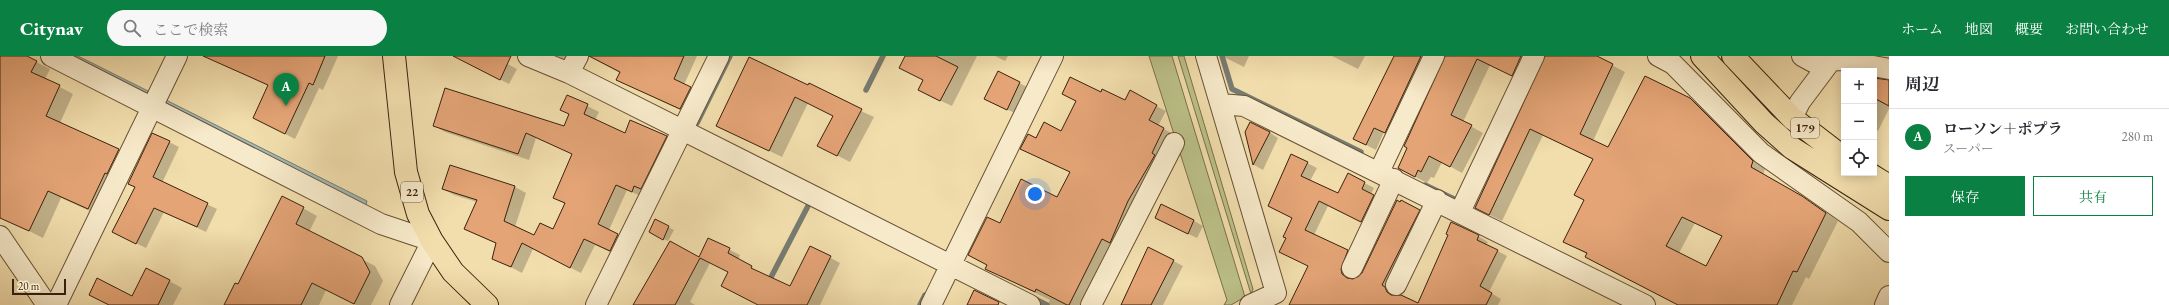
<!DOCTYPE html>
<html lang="ja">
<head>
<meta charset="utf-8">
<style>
	body { margin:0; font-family:"EB Garamond","Noto Serif JP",serif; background:#f7f7f7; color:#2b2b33 }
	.controls { position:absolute; right:12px; top:12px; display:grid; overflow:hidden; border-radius:0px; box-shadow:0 2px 10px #0003 }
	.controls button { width:36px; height:36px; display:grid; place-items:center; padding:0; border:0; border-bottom:1px solid #e1e1e2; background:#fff; color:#2b2b33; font:20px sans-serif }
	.scale { position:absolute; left:12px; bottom:10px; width:54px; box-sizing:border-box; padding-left:4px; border:2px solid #3a210d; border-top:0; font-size:11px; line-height:14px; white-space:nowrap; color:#3a210d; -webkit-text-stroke:3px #f7eaca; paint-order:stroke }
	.you { position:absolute; left:1035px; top:138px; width:14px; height:14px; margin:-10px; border:3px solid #fff; border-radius:50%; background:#1a73e8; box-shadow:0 0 0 6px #1a73e833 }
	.badge { display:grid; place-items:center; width:26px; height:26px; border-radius:50%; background:#0b8043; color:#fff; font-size:13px; font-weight:700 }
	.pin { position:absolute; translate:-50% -33px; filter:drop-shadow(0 1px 2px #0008) }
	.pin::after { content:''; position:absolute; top:21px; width:14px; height:12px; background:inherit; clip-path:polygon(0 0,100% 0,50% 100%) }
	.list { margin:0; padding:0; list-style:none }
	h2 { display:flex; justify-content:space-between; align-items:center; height:52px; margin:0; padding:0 16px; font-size:17px }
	h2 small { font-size:13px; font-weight:400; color:#7c7c81 }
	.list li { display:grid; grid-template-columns:26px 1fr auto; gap:12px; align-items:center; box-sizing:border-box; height:56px; padding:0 16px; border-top:1px solid #e1e1e2 }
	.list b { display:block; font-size:15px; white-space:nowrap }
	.list p { margin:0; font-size:13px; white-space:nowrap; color:#7c7c81 }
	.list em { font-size:13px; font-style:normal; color:#7c7c81 }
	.actions { display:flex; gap:8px; padding:12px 16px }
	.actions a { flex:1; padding:9px 0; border:1px solid #0b8043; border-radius:0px; text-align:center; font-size:14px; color:#0b8043 }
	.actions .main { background:#0b8043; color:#fff }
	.icon { flex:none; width:22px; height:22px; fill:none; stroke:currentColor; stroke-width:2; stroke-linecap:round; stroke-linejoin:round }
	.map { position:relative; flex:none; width:1889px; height:249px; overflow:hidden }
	header { display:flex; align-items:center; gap:24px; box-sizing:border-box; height:56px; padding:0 20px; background:#0b8043; color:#fff }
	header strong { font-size:19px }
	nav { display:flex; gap:22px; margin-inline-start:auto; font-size:14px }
	.search { width:280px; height:36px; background:#f7f7f7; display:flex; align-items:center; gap:10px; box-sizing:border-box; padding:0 14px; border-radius:22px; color:#7c7c81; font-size:15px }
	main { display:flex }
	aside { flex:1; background:#fff }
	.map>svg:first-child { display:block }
	.green { fill:#bcc189; stroke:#7b714b }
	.water { fill:#a0b9b5; stroke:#777c72 }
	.shadow { fill:#0003; fill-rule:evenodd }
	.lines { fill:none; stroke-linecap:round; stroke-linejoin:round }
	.stream { stroke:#777c72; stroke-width:5.5 }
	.building { fill:#e4a476; stroke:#3a210d; fill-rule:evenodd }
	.minor-casing { stroke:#685035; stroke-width:22 }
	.primary-casing { stroke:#3a210d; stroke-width:24 }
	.trunk-casing { stroke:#3a210d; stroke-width:24 }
	.minor { stroke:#f7eaca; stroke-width:20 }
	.primary { stroke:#f2dead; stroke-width:22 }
	.trunk { stroke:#f2dead; stroke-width:22 }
	.labels { text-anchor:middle; stroke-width:4; stroke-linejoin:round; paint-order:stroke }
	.shield { fill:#f7eaca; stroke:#735d46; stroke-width:1 }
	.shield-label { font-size:12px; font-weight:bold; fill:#3a210d }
</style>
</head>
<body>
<header>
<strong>Citynav</strong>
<div class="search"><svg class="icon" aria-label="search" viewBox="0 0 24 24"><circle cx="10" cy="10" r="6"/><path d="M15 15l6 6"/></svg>ここで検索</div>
<nav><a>ホーム</a><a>地図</a><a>概要</a><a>お問い合わせ</a></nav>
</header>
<main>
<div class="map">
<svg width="1889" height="249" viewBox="0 0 1889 249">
	<rect width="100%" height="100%" fill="#f2dead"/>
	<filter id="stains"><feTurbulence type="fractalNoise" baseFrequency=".005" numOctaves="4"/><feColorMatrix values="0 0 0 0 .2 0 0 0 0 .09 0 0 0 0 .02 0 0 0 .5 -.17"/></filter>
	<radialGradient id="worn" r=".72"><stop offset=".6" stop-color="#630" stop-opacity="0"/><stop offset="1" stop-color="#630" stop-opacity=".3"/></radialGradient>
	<path class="green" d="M1149,0H1172L1245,241L1231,249H1224L1227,244Z
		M1178,0H1184L1253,233L1251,238Z"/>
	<path class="water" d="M69,0H78L148,35L147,38Z
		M166,44L367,145L366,149L164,48Z"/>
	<path class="shadow" d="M0,0H24L50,13L45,23L73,38L60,67L132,101L101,160L61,142L43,182L3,162L0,157Z
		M205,0H338L323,34L319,32L295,83L254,62L269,30Z
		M459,0H493L517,13L509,28L468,7Z
		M557,0H570L568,5Z
		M697,0L684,29L701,38L691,59L617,24L620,17L590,1Z
		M906,0H977L952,50L930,40L923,24Z
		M995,0H1008L1005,5Z
		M1222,0H1249L1244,11Z
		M1332,0H1365L1358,13Z
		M1395,0H1433L1395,81L1384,76L1376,94L1354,83Z
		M1445,0H1538L1525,26L1490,9L1463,66L1483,77L1462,117L1442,106L1434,122L1431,121L1427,127L1412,119Z
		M1546,0H1594L1625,16L1593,85L1609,92L1690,43L1703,50L1765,113L1763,119L1814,148L1838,165L1809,223L1806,221L1792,249H1678L1565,186L1585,144L1594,104L1543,79L1502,165L1488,158ZM1695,167L1723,181L1707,211L1679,197Z
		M749,3L874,61L850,106L819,90L833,60L808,47L782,101L717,69Z
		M998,16L1029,32L1017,58L995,48Z
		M1874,22L1889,24V53L1878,75L1874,73Z
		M1063,38H1101L1125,46L1156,50L1166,55L1158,70L1173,78L1111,187L1081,249H1047L1050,244L986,213L1000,168L1058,142L1071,116L1036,83L1062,76L1077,45Z
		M568,40L599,56L595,64L625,78L666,81L677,87L643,141L627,134L609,174L629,185L621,201L595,189L581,217L533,193L522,217L493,202L497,188L465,172L477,146L454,139L443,133L451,111L515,131L526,137L515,171L535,180L553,174L565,148L554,142L573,98L536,82L529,104L445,76L434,70L564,72L570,58Z
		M1246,76H1269L1278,82L1263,114L1254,109Z
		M153,78L179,91L162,127L217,153L206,176L164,156L146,192L123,181Z
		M1307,107L1317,112L1310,125L1339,139L1349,119L1374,132L1371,138L1383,145L1371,171L1328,150L1314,179L1357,201L1350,219L1351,223H1359L1419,155L1429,160L1391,235L1395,240L1418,248L1478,180L1488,186L1486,189L1507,200L1489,236L1501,243L1498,249H1298L1309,210L1290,201L1293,162L1269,150Z
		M283,141L317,160L309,176L375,210L383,225L371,249H356L326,234L319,249H225L238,230Z
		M656,165L674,174L668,185L700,202L708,183L740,199L738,204L761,218L790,231L810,191L840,207L820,249H759L729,216L710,207L690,246L695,249H635L670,186L655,179Z
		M1194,165L1203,170L1197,182L1165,167Z
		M1148,192L1183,210L1163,249H1121Z
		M169,225L182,232L173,249H109L90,239L133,241Z"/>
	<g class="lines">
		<path class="stream" d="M1222,0L1232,33L1361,96
			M866,34L883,0
			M697,67L730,0
			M1425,129L1454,143
			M768,227L808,150
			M1033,242L1047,249
			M920,249L925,239"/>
	</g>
	<path class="building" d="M0,0H27L37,5L31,16L60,29L46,60L119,93L107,118L105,117L88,153L48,135L29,175L0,162Z
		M203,0H325L313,29L309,27L285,78L253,62L268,29Z
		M453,0H511L500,24Z
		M589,0H684L674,23L691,31L680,53L616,24L620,16Z
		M905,0H936L958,11L940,45L918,34L923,24L899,12Z
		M1394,0H1421L1385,77L1374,72L1366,89L1353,83Z
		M1445,0H1521L1512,20L1477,3L1451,59L1472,69L1450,111L1429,100L1421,116L1418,114L1415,121L1398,112L1407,92L1404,90L1406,86Z
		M1545,0H1597L1613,8L1580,78L1608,91L1645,20L1690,42L1753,105L1751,111L1802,140L1826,157L1797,216L1793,215L1777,249H1678L1585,201L1587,197L1563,186L1584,144L1574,139L1593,103L1530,73L1490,157L1489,159L1475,152ZM1682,161L1722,180L1706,210L1666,190Z
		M749,1L808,29L809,27L862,53L837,100L817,90L833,60L795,41L769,95L716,70Z
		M998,15L1020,26L1007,54L984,43Z
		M1070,21L1101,36L1102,33L1125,44L1130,34L1157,49L1149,64L1164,72L1152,97L1155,99L1128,145L1110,187L1102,183L1069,249H1067L1036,233L1035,236L985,213L987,209L968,199L987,161L1000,167L1021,123L1057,141L1070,116L1020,93L1028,78L1036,82L1044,66L1061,75L1076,45L1062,38Z
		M1874,22L1889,24V50L1874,42Z
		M445,32L564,70L569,58L560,54L567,39L588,48L584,58L625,77L630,64L667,80L641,133L634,130L632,136L616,129L598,168L618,178L610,195L584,183L570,212L522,187L511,211L492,203L496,187L464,173L477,144L442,133L450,109L515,130L504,165L534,179L540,167L553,173L565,147L553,142L572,98L526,77L518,98L433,70Z
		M1250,66L1270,76L1253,109L1245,76Z
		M152,77L170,85L153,121L208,147L197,171L154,152L136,188L112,176L135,131L128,128Z
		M1291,98L1308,106L1301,120L1338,137L1348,117L1365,126L1362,133L1374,139L1361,166L1319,145L1305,174L1348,194L1341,213L1342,218L1347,222L1353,223L1362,217L1397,144L1400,146L1401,144L1420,154L1382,229L1385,231L1387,236L1391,239H1401L1418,247L1448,179L1446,178L1451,166L1479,179L1477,184L1498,194L1480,230L1492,237L1486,249H1289L1308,210L1279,196L1286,182L1283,181L1292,162L1268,150Z
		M282,140L304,151L296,168L362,201L370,216L354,248L312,227L301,249H224L235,227L238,228Z
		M1161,148L1194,164L1188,178L1155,162Z
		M655,163L669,170L663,184L649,176Z
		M708,182L730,192L728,197L752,210L751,212L790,230L810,190L831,200L807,249H758L721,230L728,216L700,202L675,249H633L670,185L699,201Z
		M1148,191L1174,204L1151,249H1121Z
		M146,212L170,224L158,249H109L89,239L97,222L132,240Z
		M974,234L999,246L998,249H967Z"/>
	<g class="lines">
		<defs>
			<path id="minor" d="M51,0L381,168L432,185L400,249
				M528,0L569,17L1030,249
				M1206,0L1276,237L1250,249
				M1658,0L1673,8L1761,97L1859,166L1889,196
				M1802,0L1813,6L1841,4L1889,13
				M569,17L578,0
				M1221,48L1244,50L1645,249
				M1792,62L1800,46L1830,6
				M1379,116L1434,0
				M1460,156L1534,0
				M0,180L47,249
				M1352,212L1394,123
				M1396,229L1437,144
				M56,249L177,0
				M596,249L719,0
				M931,249L1053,0
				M1091,249L1174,87
				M1885,249L1889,240"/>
			<path id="primary" d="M394,0L406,116L418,158L432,185L453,216L487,249"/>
			<path id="trunk" d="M1702,0L1764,67L1792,92L1889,153
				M1733,0L1792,62L1844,102
				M1868,117L1889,130"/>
		</defs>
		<use href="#minor" class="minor-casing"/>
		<use href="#primary" class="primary-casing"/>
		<use href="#trunk" class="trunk-casing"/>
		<use href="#minor" class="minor"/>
		<use href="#primary" class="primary"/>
		<use href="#trunk" class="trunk"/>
	</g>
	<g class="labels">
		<g class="shield">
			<rect x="1791" y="62" width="28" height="20" rx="3"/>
			<rect x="401" y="126" width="22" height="20" rx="3"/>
		</g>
		<g class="shield-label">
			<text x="1805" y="76">179</text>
			<text x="412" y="140">22</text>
		</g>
	</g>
	<rect width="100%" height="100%" filter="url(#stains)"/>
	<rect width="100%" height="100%" fill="url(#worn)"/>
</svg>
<div class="controls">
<button>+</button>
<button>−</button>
<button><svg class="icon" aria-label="locate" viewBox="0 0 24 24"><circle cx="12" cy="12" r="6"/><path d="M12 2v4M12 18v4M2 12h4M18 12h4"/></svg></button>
</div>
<div class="scale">20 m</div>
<div class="you"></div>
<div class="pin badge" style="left:286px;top:50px">A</div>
</div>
<aside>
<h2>周辺<small></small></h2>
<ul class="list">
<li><span class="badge">A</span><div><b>ローソン＋ポプラ</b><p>スーパー</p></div><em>280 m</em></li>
</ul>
<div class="actions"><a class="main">保存</a><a>共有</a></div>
</aside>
</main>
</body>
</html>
